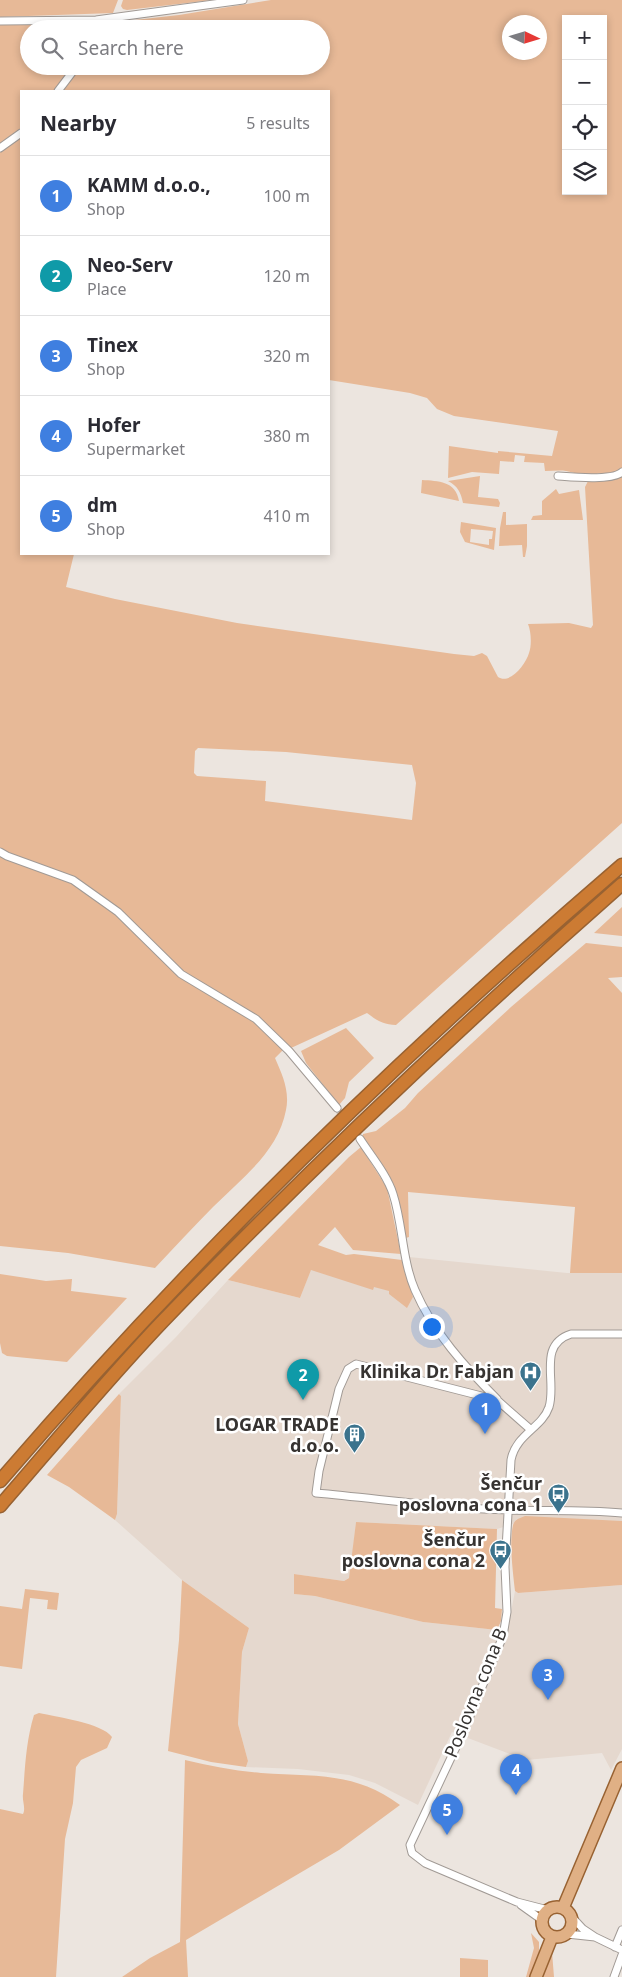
<!DOCTYPE html>
<html lang="en">
<head>
<meta charset="utf-8">
<style>
	body { margin:0; font-family:"Noto Sans",sans-serif; background:#f7f7f7; color:#2b2b33 }
	.controls { position:absolute; right:15px; top:15px; display:grid; overflow:hidden; border-radius:0px; box-shadow:0 2px 8px #0003 }
	.controls button { width:45px; height:45px; display:grid; place-items:center; padding:0; border:0; border-bottom:1px solid #e1e1e2; background:#fff; color:#2b2b33; font:25px sans-serif }
	.compass { position:absolute; left:502px; top:15px; width:45px; height:45px; border-radius:50%; background:#fff; box-shadow:0 2px 8px #0003; rotate:94deg }
	.you { position:absolute; left:431px; top:1326px; width:18px; height:18px; margin:-12px; border:4px solid #fff; border-radius:50%; background:#1a73e8; box-shadow:0 0 0 8px #1a73e833 }
	.badge { display:grid; place-items:center; width:32px; height:32px; border-radius:50%; background:#3b738d; color:#fff; font-size:16px; font-weight:700 }
	.pin { position:absolute; translate:-50% -41px; filter:drop-shadow(0 1px 2px #0008) }
	.pin::after { content:''; position:absolute; top:26px; width:18px; height:15px; background:inherit; clip-path:polygon(0 0,100% 0,50% 100%) }
	.list { margin:0; padding:0; list-style:none }
	h2 { display:flex; justify-content:space-between; align-items:center; height:65px; margin:0; padding:0 20px; font-size:21px }
	h2 small { font-size:16px; font-weight:400; color:#7c7c81 }
	.list li { display:grid; grid-template-columns:32px 1fr auto; gap:15px; align-items:center; box-sizing:border-box; height:80px; padding:0 20px; border-top:1px solid #e1e1e2 }
	.list b { display:block; font-size:19px; white-space:nowrap }
	.list p { margin:0; font-size:16px; white-space:nowrap; color:#7c7c81 }
	.list em { font-size:16px; font-style:normal; color:#7c7c81 }
	.icon { flex:none; width:28px; height:28px; fill:none; stroke:currentColor; stroke-width:2; stroke-linecap:round; stroke-linejoin:round }
	.map { position:relative; flex:none; width:622px; height:1977px; overflow:hidden }
	.search { position:absolute; background:#fff; box-shadow:0 2px 8px #0003; left:20px; top:20px; width:310px; height:55px; display:flex; align-items:center; gap:12px; box-sizing:border-box; padding:0 18px; border-radius:28px; color:#7c7c81; font-size:19px }
	.panel { position:absolute; background:#fff; box-shadow:0 2px 8px #0003; left:20px; top:90px; width:310px; height:465px; border-radius:0px }
	.map>svg:first-child { display:block }
	.built { fill:#e5d8ce }
	.green { fill:#e7b997; fill-rule:evenodd }
	.lines { fill:none; stroke-linecap:round; stroke-linejoin:round }
	.street-tunnel { stroke:#c8c1bc; stroke-width:7; stroke-dasharray:7 3.5; stroke-linecap:butt }
	.street-casing { stroke:#a19a95; stroke-width:9 }
	.primary-casing { stroke:#986232; stroke-width:14 }
	.highway-casing { stroke:#986232; stroke-width:15 }
	.street { stroke:#fff; stroke-width:7 }
	.primary { stroke:#e0b085; stroke-width:11 }
	.highway { stroke:#cc7b33; stroke-width:12 }
	.labels { text-anchor:middle; stroke-width:5; stroke-linejoin:round; paint-order:stroke }
	.poi-label { font-size:18px; font-weight:bold; fill:#363331; stroke:#fff; text-anchor:end }
	.street-label { font-size:18px; fill:#363331; stroke:#fff }
</style>
</head>
<body>
<div class="map">
<svg width="622" height="1977" viewBox="0 0 622 1977">
	<rect width="100%" height="100%" fill="#ece5df"/>
	<path class="built" d="M409,1257L567,1273H622V1521L517,1519L513,1524L497,1529L356,1522L350,1577L344,1581L294,1574V1594L315,1596L423,1622L497,1630L507,1633L515,1591L518,1593L622,1585V1749L611,1770L602,1753L526,1760L452,1732L418,1805L375,1783L349,1775L298,1769L246,1767L248,1761L238,1724L242,1652L249,1628L182,1580L115,1520L117,1514L119,1452L121,1396L119,1394L176,1337L228,1280L300,1298L311,1269L413,1297L402,1260Z"/>
	<path class="green" d="M0,0H118L113,13L0,17Z
		M123,0H213L127,10L123,9L121,6Z
		M271,0H622V823L396,1025C384,1025 376,1020 367,1013L291,1048L277,1034L272,1037L282,1048V1051L275,1058C282,1074 290,1091 286,1110C278,1152 242,1178 213,1207C193,1227 174,1248 155,1268L68,1253L0,1246V25L87,23L93,25L95,29H29V66H69L73,71L82,66H321V29H99V24L179,15ZM566,19H603V191H566ZM510,22H540V52H510ZM21,91H329V380L410,393L427,398L437,409L454,416L558,431L552,456L498,451V453L449,446L448,478L472,472L499,474L500,461L514,462L515,455L525,456L524,462L544,463L545,471C552,471 560,470 566,471C581,474 585,478 600,473L601,477L588,481L585,487L593,625L591,628L569,623L528,624C531,631 532,645 529,653C526,664 510,685 498,677L487,656L482,653L474,656L454,654L237,623L115,599L66,587L74,554H21ZM198,748L286,752L412,765L416,783L412,820L265,801L266,781L197,776L194,773L195,751Z
		M480,476L478,497L498,499L500,503L499,507L463,503C461,493 458,486 448,481Z
		M422,480C438,481 456,481 459,501L421,493Z
		M556,489L559,494L579,490L583,520H531L533,516L542,515V501Z
		M503,512H506V525L527,524V546L525,557H523L522,545L499,546L500,528Z
		M461,522L496,528L494,550L465,542L460,532ZM471,529L493,531L492,539H489V545L470,542Z
		M622,907V936L594,933Z
		M586,943L622,947V977L608,978L622,993V1273H570L575,1207L408,1192L409,1237L406,1238L395,1190L387,1173L363,1138V1134L376,1131L405,1108L418,1093L511,1007Z
		M346,1028L374,1058L349,1082L345,1098L339,1105L306,1063L301,1051Z
		M361,1147L387,1188L401,1254L353,1250L335,1227L318,1245L346,1255L354,1254L402,1260L413,1297L407,1308L389,1294V1291L374,1287L373,1290L311,1270L300,1298L228,1280L349,1157Z
		M0,1274L46,1281L72,1279L71,1291L127,1298L67,1362L7,1356L2,1353L0,1343Z
		M119,1394L121,1396L117,1514L115,1520L69,1487L47,1475Z
		M525,1516L622,1521V1585L518,1593L515,1591C513,1573 509,1543 513,1525C515,1519 520,1518 525,1516Z
		M356,1522L497,1529L495,1608L502,1609L501,1621L497,1630L423,1622L315,1596L294,1594V1574L344,1581L349,1578Z
		M182,1580L249,1628L242,1652L238,1724L248,1761L246,1767L211,1762L168,1751L179,1640Z
		M25,1589L59,1593L57,1610L47,1609L48,1600L30,1598L22,1669L0,1666V1606L22,1609Z
		M39,1713C57,1717 102,1723 112,1737L107,1748L81,1760L76,1767L73,1803L65,1839L56,1977H0V1809L23,1814C26,1808 22,1801 23,1794C25,1768 26,1741 34,1715Z
		M185,1760C210,1766 236,1771 261,1773C315,1777 354,1771 400,1805L339,1850L186,1940L188,1977H122L150,1958L180,1942Z
		M531,1933L539,1942V1952L531,1977H526L534,1948Z
		M552,1952L554,1977H541Z
		M460,1958L488,1960V1977H460Z"/>
	<g class="lines">
		<path class="street-tunnel" d="M337,1108L360,1139"/>
		<defs>
			<path id="street" d="M96,20V29
				M0,21L96,20L243,0
				M58,91L77,66
				M0,148L21,133
				M558,476C572,477 612,481 622,472
				M0,852L7,856L73,880L118,912L181,974L256,1019L289,1051L337,1108
				M360,1139C371,1156 387,1175 393,1194C403,1225 402,1260 415,1290C433,1332 466,1368 497,1399
				M530,1429L497,1400L356,1364L348,1369L339,1389L319,1471L316,1493C372,1498 428,1506 484,1509C530,1512 576,1509 622,1513
				M521,1905L542,1920
				M548,1910L517,1902L425,1863L412,1853L410,1845L465,1728L503,1636L507,1612L505,1567L511,1460C516,1434 542,1428 549,1407C557,1381 537,1345 571,1334H622
				M567,1934L595,1937L583,1929L571,1916
				M595,1937L622,1950
				M615,1947L622,1930
				M614,1977L622,1955"/>
			<path id="primary" d="M542 1922a15 15 0 1 1 30 0a15 15 0 1 1-30 0Z
				M563,1908L622,1768
				M536,1977L552,1937"/>
			<path id="highway" d="M0,1481C190,1260 401,1055 622,865
				M0,1506C53,1445 105,1382 161,1323C308,1170 463,1024 622,884"/>
		</defs>
		<use href="#street" class="street-casing"/>
		<use href="#primary" class="primary-casing"/>
		<use href="#highway" class="highway-casing"/>
		<use href="#street" class="street"/>
		<use href="#primary" class="primary"/>
		<use href="#highway" class="highway"/>
	</g>
	<defs>
		<symbol id="hospital-pin" viewBox="-11 -11 22 30"><path d="M0 17L-7.5 6A9.5 9.5 0 1 1 7.5 6Z" fill="#3b738d" stroke="#fff"/><path d="M-5-5h3v3.5h4V-5h3V5h-3V1.5h-4V5h-3Z" fill="#fff"/></symbol>
		<symbol id="building-pin" viewBox="-11 -11 22 30"><path d="M0 17L-7.5 6A9.5 9.5 0 1 1 7.5 6Z" fill="#3b738d" stroke="#fff"/><path d="M-4-6H4V6H1V3H-1V6H-4ZM-2.5-4.3h1.7v1.8h-1.7ZM.8-4.3h1.7v1.8H.8ZM-2.5-1h1.7V.8h-1.7ZM.8-1h1.7V.8H.8Z" fill="#fff"/></symbol>
		<symbol id="bus-pin" viewBox="-11 -11 22 30"><path d="M0 17L-7.5 6A9.5 9.5 0 1 1 7.5 6Z" fill="#3b738d" stroke="#fff"/><path d="M-5-6H5V4H4V6H2V4H-2V6H-4V4H-5ZM-3.5-4V0h7V-4ZM-3.5 1.2v1.5H-2V1.2ZM2 1.2v1.5H3.5V1.2Z" fill="#fff"/></symbol>
	</defs>
	<g fill-rule="evenodd">
		<use href="#hospital-pin" x="518" y="1360" width="25" height="34"/>
		<use href="#building-pin" x="342" y="1422" width="25" height="34"/>
		<use href="#bus-pin" x="546" y="1482" width="25" height="34"/>
		<use href="#bus-pin" x="488" y="1538" width="25" height="34"/>
	</g>
	<g class="labels">
		<g class="poi-label">
			<text x="514" y="1378">Klinika Dr. Fabjan</text>
			<text x="339" y="1431">LOGAR TRADE<tspan x="339" dy="21">d.o.o.</tspan></text>
			<text x="542" y="1490">Šenčur<tspan x="542" dy="21">poslovna cona 1</tspan></text>
			<text x="485" y="1546">Šenčur<tspan x="485" dy="21">poslovna cona 2</tspan></text>
		</g>
		<g class="street-label">
			<text transform="translate(476 1693) rotate(-68)" y="6">Poslovna cona B</text>
		</g>
	</g>
</svg>
<div class="controls">
<button>+</button>
<button>−</button>
<button><svg class="icon" aria-label="locate" viewBox="0 0 24 24"><circle cx="12" cy="12" r="6"/><path d="M12 2v4M12 18v4M2 12h4M18 12h4"/></svg></button>
<button><svg class="icon" aria-label="layers" viewBox="0 0 24 24"><path d="M12 4l9 5-9 5-9-5zM3 14l9 5 9-5"/></svg></button>
</div>
<svg class="compass" viewBox="-18 -18 36 36"><path d="M0-13l5 13h-10z" fill="#e53935"/><path d="M0 13l5-13h-10z" fill="#7c7c81"/></svg>
<div class="you"></div>
<div class="pin badge" style="left:485px;top:1434px;background:#3f7fe0">1</div>
<div class="pin badge" style="left:303px;top:1400px;background:#0f9aa8">2</div>
<div class="pin badge" style="left:548px;top:1700px;background:#3f7fe0">3</div>
<div class="pin badge" style="left:516px;top:1795px;background:#3f7fe0">4</div>
<div class="pin badge" style="left:447px;top:1835px;background:#3f7fe0">5</div>
<div class="search"><svg class="icon" aria-label="search" viewBox="0 0 24 24"><circle cx="10" cy="10" r="6"/><path d="M15 15l6 6"/></svg>Search here</div>
<section class="panel">
<h2>Nearby<small>5 results</small></h2>
<ul class="list">
<li><span class="badge" style="background:#3f7fe0">1</span><div><b>KAMM d.o.o.,</b><p>Shop</p></div><em>100 m</em></li>
<li><span class="badge" style="background:#0f9aa8">2</span><div><b>Neo-Serv</b><p>Place</p></div><em>120 m</em></li>
<li><span class="badge" style="background:#3f7fe0">3</span><div><b>Tinex</b><p>Shop</p></div><em>320 m</em></li>
<li><span class="badge" style="background:#3f7fe0">4</span><div><b>Hofer</b><p>Supermarket</p></div><em>380 m</em></li>
<li><span class="badge" style="background:#3f7fe0">5</span><div><b>dm</b><p>Shop</p></div><em>410 m</em></li>
</ul>
</section>
</div>
</body>
</html>
